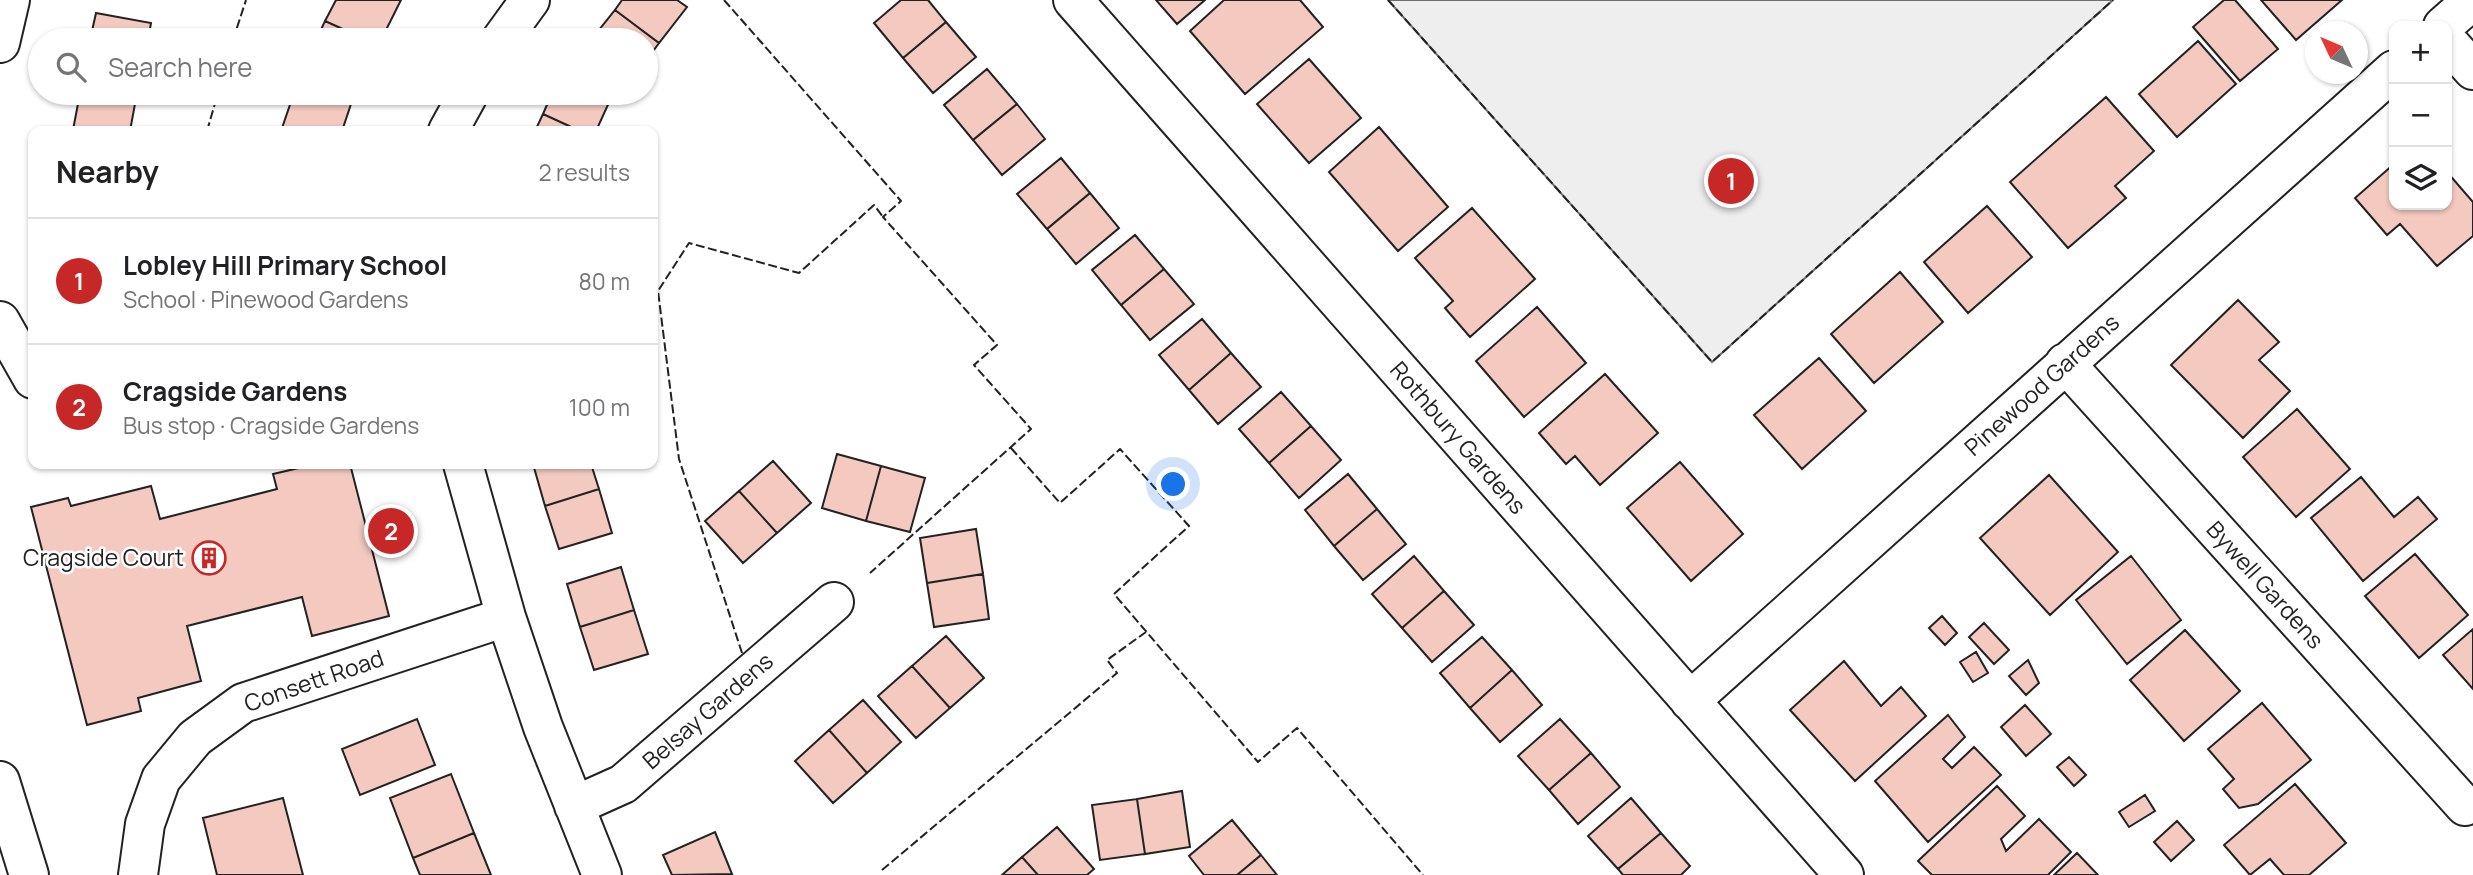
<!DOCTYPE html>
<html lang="en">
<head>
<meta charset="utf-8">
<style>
	body { margin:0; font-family:Manrope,sans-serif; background:#f2f2f2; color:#202124 }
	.controls { position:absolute; right:21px; top:21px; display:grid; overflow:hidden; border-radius:14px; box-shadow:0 2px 5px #0004 }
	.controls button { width:63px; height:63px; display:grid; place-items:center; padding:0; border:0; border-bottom:2px solid #e0e0e0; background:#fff; color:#202124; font:35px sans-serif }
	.compass { position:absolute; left:2305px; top:21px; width:63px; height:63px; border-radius:50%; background:#fff; box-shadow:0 2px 5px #0004; rotate:314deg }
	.you { position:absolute; left:1174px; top:485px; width:24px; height:24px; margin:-18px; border:5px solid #fff; border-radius:50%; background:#1a73e8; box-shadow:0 0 0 10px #1a73e833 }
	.badge { display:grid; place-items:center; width:46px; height:46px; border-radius:50%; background:#c62828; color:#fff; font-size:23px; font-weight:700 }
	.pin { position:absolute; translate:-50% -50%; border:4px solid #fff; box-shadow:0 2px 7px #0006 }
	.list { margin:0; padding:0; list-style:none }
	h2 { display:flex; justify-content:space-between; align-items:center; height:91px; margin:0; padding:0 28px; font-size:30px }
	h2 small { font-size:23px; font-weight:400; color:#757577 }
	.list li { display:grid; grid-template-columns:46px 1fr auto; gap:21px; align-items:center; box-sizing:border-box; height:126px; padding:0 28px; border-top:2px solid #e0e0e0 }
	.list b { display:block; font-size:26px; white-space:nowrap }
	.list p { margin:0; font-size:23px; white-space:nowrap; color:#757577 }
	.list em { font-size:23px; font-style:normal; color:#757577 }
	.icon { flex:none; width:38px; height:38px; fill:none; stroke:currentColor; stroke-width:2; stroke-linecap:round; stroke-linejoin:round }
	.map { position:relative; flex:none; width:2473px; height:875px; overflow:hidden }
	.search { position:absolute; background:#fff; box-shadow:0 2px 5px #0004; left:28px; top:28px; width:630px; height:77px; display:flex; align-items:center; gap:18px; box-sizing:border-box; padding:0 24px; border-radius:38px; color:#757577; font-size:26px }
	.panel { position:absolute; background:#fff; box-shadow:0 2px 5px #0004; left:28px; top:126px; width:630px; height:343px; border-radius:14px }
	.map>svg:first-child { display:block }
	.green { fill:#eee; stroke:#6f6f6f; stroke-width:2 }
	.building { fill:#f3c9c0; stroke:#222; stroke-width:2 }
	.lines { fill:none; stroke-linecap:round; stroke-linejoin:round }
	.minor-casing { stroke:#222; stroke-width:42 }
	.highway-casing { stroke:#222; stroke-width:42 }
	.minor { stroke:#fff; stroke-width:38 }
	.highway { stroke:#fff; stroke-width:38 }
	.fence { stroke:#222; stroke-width:2; stroke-dasharray:9 3.5; stroke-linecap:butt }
	.labels { text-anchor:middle; stroke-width:5; stroke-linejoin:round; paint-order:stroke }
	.street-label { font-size:23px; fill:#222; stroke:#fff }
	.poi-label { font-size:23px; fill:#222; stroke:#fff; text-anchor:end }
</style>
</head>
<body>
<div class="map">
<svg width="2473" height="875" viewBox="0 0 2473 875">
	<rect width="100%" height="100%" fill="#fff"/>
	<path class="green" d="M1388,0H2113L1712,362Z"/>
	<path class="building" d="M336,0H401L381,40H367L325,21Z
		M622,0H677L687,7L659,43L615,10Z
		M901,0H928L946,22L903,58L874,23Z
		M1156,0H1205L1177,24Z
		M1224,0H1300L1323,27L1245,94L1190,31Z
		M2224,0H2235L2278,49L2240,81L2193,27Z
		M2261,0H2342L2296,40Z
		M615,10L659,43L646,61V40H591Z
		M96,13L151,23L148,40H90Z
		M325,21L367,40H316Z
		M946,22L976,57L933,93L903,58Z
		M2198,41L2236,84L2177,137L2139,94Z
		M1309,59L1361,118L1309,163L1257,104Z
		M987,69L1017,104L973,140L944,105Z
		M80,93H137L130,131L73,130Z
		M294,93H342L353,98L342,131H281Z
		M552,93H606L612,96L596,131H580L543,114Z
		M2106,97L2154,151L2115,186L2126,198L2068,248L2010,182Z
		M1017,104L1045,139L1002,175L973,140Z
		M543,114L580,131H535Z
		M1379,127L1448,207L1398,251L1329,172Z
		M1061,158L1090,193L1047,229L1017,194Z
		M2394,164V205H2447V172L2473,202V236L2437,266L2400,224L2387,235L2355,198Z
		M1090,193L1119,228L1076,264L1047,229Z
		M1987,206L2032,257L1968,313L1924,262Z
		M1472,208L1535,279L1470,337L1445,308L1453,301L1415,258Z
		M1135,235L1164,269L1121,305L1092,270Z
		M1164,269L1194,304L1150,340L1121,305Z
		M1900,272L1943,322L1874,383L1831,334Z
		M2238,300L2279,342L2259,360L2290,391L2243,438L2171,365Z
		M1537,307L1586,363L1524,417L1476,361Z
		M1202,319L1231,353L1189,390L1159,355Z
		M1231,353L1261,387L1218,424L1189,390Z
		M1819,358L1866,411L1802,469L1754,415Z
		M1605,374L1658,433L1600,485L1575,456L1566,464L1539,433Z
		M1281,392L1311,426L1269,463L1239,429Z
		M2297,409L2350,469L2296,517L2243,457Z
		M1311,426L1341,460L1299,498L1269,463Z
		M837,454L881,466L866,521L822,508Z
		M773,461L811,503L777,533L739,491Z
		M1680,462L1743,534L1691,581L1627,508Z
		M316,464H350L389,616L312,636L302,597L187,626L201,681L138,698L141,711L87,725L31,507L68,498L71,506L151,486L160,519L277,489L273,474Z
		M533,464H591L599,489L545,506Z
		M881,466L925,478L910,532L866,521Z
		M1348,474L1377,509L1334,546L1305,510Z
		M2049,475L2118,552L2050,615L1980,538Z
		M2361,477L2394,517L2418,497L2437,519L2363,581L2311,518Z
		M599,489L612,533L559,549L545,506Z
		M739,491L777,533L743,563L705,521Z
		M1377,509L1406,544L1363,580L1334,546Z
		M976,529L983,574L927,583L920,538Z
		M2415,554L2468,615L2419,658L2365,596Z
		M1414,556L1444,591L1402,628L1372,594Z
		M2131,556L2181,620L2127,664L2076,600Z
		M621,567L634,610L580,627L567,584Z
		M983,574L989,619L934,627L927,583Z
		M1444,591L1474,625L1432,662L1402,628Z
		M634,610L648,654L594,670L580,627Z
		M1942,616L1957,633L1945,645L1929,628Z
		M1984,623L2009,650L1994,664L1969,637Z
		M2473,629V689L2443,655Z
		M2185,630L2240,691L2184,741L2130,680Z
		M946,636L984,678L950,708L912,666Z
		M1482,637L1512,670L1470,708L1440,673Z
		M1976,652L1988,673L1973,682L1960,662Z
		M2028,660L2039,683L2026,695L2009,676Z
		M1844,661L1881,706L1901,687L1926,716L1855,781L1790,710Z
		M912,666L950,708L916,738L878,696Z
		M1512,670L1542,705L1500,742L1470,708Z
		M863,700L901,742L867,773L829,730Z
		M2262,703L2311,760L2258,804L2239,808L2223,789L2234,779L2208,749Z
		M2025,705L2051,734L2026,756L2001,727Z
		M1948,715L1965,737L1943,759L1952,768L1974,747L2001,775L1928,842L1875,781Z
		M417,719L435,765L360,795L342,749Z
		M1560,719L1591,753L1549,790L1518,756Z
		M829,730L867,773L833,803L795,761Z
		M1591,753L1620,787L1578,824L1549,790Z
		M2069,757L2086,775L2074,786L2057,767Z
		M451,774L474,833L413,858L390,798Z
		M2295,784L2346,843L2309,875H2284L2270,859L2250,875L2224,845Z
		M1997,786L2025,816L2001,839L2006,851L2039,819L2071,852L2048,875H1932L1918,861Z
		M1182,791L1190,847L1145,854L1137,799Z
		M2145,795L2155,811L2129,827L2119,812Z
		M283,798L303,875H217L203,818Z
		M1631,798L1661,833L1618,869L1588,836Z
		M1137,799L1145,854L1100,860L1092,805Z
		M1232,820L1261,855L1237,875H1204L1189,856Z
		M2177,821L2194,840L2171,861L2154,842Z
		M1057,827L1094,869L1087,875H1038L1022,857Z
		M715,832L732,874L672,875L663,855Z
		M474,833L491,875H420L413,858Z
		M1661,833L1690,866L1681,875H1623L1618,869Z
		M2077,853L2098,875H2054Z
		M1261,855L1277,875H1237Z
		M1022,857L1038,875H1002Z"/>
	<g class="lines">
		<defs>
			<path id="minor" d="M1073,0L1844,875
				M2443,26L2473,0
				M501,40L530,0
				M2447,41L2473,70
				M0,43L10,0
				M448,131L469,93
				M0,321L33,379
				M2065,363L2465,806
				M463,464L506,617L543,727L602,875
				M1690,701L2394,70
				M574,806L623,784L834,602
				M138,875L145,824L161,779L195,738L243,703L506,617"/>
			<path id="highway" d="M0,781L29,875"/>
		</defs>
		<use href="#minor" class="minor-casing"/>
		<use href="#highway" class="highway-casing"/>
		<use href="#minor" class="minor"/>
		<use href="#highway" class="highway"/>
		<path class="fence" d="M724,0L901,201L883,217L997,345L974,365L1031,429L870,573
			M1388,0L1712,362L2113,0
			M233,40L246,0
			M207,131L218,93
			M1011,448L1060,503L1120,449L1189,526L1114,594L1258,762L1297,728L1423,875
			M742,653L679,459L658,291L689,243L799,273L874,205L883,217
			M882,870L1117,673L1107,660L1146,632"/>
	</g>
	<defs>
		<symbol id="building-ring" viewBox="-11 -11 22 22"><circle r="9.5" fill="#fff" stroke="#c62828" stroke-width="1.5"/><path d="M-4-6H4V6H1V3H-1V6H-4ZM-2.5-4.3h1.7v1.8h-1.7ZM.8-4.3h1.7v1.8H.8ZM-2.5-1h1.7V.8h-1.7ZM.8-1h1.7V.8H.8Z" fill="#c62828"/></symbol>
	</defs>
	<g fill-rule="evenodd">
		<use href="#building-ring" x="190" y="539" width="38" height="38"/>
	</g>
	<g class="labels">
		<g class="street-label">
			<text transform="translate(2042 385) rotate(-42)" y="8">Pinewood Gardens</text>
			<text transform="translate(1458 438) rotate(49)" y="8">Rothbury Gardens</text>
			<text transform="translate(2265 585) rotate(48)" y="8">Bywell Gardens</text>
			<text transform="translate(314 681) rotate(-19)" y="8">Consett Road</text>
			<text transform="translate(708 711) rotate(-41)" y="8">Belsay Gardens</text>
		</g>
		<g class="poi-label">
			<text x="184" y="566">Cragside Court</text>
		</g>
	</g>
</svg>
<div class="controls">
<button>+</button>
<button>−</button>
<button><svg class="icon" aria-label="layers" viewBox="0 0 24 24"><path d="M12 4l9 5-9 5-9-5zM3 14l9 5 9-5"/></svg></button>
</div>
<svg class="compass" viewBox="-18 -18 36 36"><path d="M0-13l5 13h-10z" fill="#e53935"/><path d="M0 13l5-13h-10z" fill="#757577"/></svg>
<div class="you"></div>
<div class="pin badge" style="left:1731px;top:181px">1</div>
<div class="pin badge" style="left:391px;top:531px">2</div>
<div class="search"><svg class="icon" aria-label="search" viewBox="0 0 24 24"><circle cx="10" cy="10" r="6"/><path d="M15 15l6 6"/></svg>Search here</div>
<section class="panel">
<h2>Nearby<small>2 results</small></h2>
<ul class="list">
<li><span class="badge">1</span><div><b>Lobley Hill Primary School</b><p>School · Pinewood Gardens</p></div><em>80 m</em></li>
<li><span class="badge">2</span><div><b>Cragside Gardens</b><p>Bus stop · Cragside Gardens</p></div><em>100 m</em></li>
</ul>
</section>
</div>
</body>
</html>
